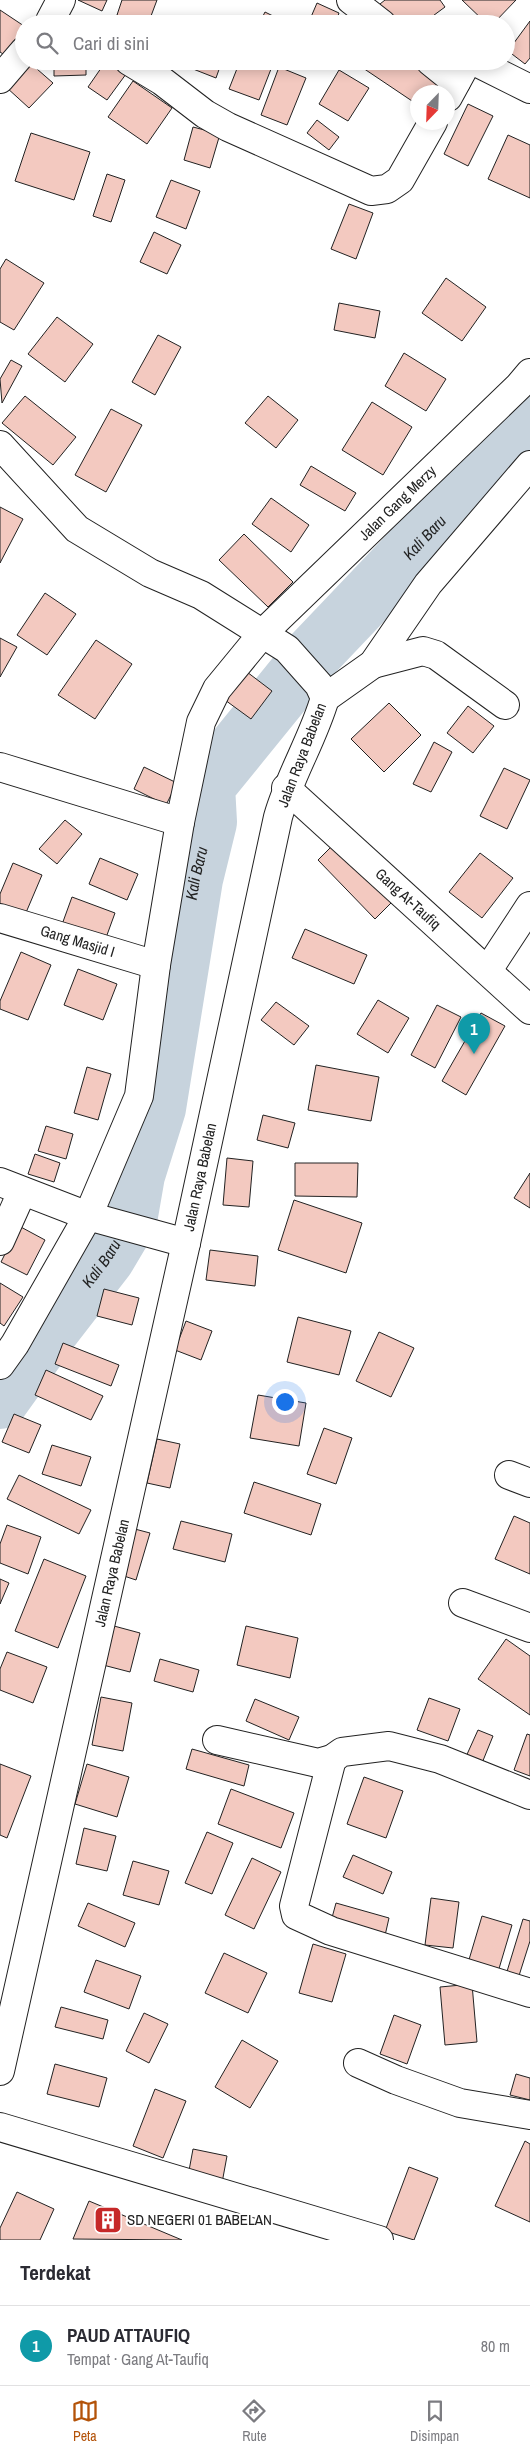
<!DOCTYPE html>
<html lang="id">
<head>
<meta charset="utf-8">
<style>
	body { margin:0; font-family:"Archivo Narrow",sans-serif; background:#f2f2f3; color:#2b2b33 }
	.compass { position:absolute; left:410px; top:85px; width:45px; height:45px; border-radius:50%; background:#fff; box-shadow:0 2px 12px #0003; rotate:203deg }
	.you { position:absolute; left:284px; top:1401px; width:18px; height:18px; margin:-12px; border:4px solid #fff; border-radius:50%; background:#1a73e8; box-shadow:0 0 0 8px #1a73e833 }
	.badge { display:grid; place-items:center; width:32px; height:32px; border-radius:50%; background:#b45309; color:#fff; font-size:16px; font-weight:700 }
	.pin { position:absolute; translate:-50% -41px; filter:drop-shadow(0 1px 2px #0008) }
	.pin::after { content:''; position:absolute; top:26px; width:18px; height:15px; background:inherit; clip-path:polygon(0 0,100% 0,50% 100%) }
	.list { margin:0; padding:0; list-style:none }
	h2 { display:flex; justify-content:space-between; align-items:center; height:65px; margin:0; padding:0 20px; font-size:21px }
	h2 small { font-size:16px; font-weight:400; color:#7c7c81 }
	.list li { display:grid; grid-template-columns:32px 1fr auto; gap:15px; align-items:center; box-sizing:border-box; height:80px; padding:0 20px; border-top:1px solid #e1e1e2 }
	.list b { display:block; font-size:19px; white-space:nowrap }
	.list p { margin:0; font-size:16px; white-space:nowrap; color:#7c7c81 }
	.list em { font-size:16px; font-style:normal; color:#7c7c81 }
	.icon { flex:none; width:28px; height:28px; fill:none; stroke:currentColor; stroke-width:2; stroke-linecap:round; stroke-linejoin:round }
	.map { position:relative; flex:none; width:530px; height:2240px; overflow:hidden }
	.search { position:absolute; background:#fff; box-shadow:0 2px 12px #0003; left:15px; right:15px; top:15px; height:55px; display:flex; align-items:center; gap:12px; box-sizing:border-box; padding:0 18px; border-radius:28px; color:#7c7c81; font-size:19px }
	.sheet { height:145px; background:#fff }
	nav { display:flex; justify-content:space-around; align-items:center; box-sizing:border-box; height:70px; border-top:1px solid #e1e1e2; background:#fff; font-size:14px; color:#7c7c81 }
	nav a { display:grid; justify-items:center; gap:2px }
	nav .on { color:#b45309 }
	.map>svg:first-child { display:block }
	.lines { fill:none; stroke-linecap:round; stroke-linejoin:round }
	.river { stroke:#c7d3dd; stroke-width:58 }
	.building { fill:#f3c9c0; stroke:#222 }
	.street-casing { stroke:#222; stroke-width:30 }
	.primary-casing { stroke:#222; stroke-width:30 }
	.street { stroke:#fff; stroke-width:28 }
	.primary { stroke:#fff; stroke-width:28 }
	.labels { text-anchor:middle; stroke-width:4; stroke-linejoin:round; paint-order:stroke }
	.street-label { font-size:15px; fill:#222; stroke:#fff }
	.poi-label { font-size:15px; fill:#222; stroke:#fff; text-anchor:start }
	.water-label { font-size:16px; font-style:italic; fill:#222; stroke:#fff }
</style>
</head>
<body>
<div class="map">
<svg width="530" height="2240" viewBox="0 0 530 2240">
	<rect width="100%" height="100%" fill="#fff"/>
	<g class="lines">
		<path class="river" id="s1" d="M0,1400L51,1329L106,1258L128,1221L136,1175L157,1108L194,879L208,822L206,786L314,653L513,444L530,423"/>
	</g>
	<path class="building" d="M78,0H107L102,11Z
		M122,0H157L148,24H140L117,15Z
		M385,0H440L445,7L422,24H395L380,4Z
		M462,0H516L493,24H487Z
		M317,3L339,13L335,24H308Z
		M0,10L24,26V36L9,58L0,52Z
		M265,12L289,24H259Z
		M207,18L222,24H205Z
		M530,21V58L525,64L508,51Z
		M54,61H86V75L54,76Z
		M106,61H117L129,70L107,100L88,87Z
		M190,61H222L216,78L188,67Z
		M240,61H251L271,69L259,100L229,89Z
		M299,61H319L316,68Z
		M417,61L444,80L436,92H418V105L354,62Z
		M29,62L53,83L29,108L6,87Z
		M279,67L306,78L287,125L261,115Z
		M339,70L369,88L348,121L319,104Z
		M133,81L172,108L147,144L108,117Z
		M468,104L493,116L468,166L444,154Z
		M317,120L339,137L329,150L307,133Z
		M193,127L220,134L210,168L184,160Z
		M31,133L90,152L74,200L15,181Z
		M508,135L530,145V198L488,179Z
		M107,174L125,180L111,222L93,216Z
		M171,180L200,191L186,229L156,217Z
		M349,204L373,213L356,259L331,249Z
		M154,232L181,245L167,274L140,262Z
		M6,259L44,283L14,330L0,322V269Z
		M446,278L486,307L462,341L422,313Z
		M339,303L380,311L375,338L334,330Z
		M57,317L93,344L65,382L28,354Z
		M158,335L181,347L155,395L132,382Z
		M404,353L446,379L426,411L385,386Z
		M11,360L22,366L2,403L0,379Z
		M25,396L76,437L53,465L2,423Z
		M268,396L298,420L276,448L245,423Z
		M372,402L412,427L383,475L342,450Z
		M111,409L142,425L106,492L75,475Z
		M311,466L356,493L345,511L300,485Z
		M271,498L309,525L291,552L252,524Z
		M0,507L23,519L0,563Z
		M244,534L293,582L268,607L219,560Z
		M45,593L76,614L47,655L17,635Z
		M0,638L17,647L0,677Z
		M96,640L132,664L95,719L58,695Z
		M247,672L272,691L251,719L225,700Z
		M389,703L421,735L384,772L351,739Z
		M468,706L494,726L473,753L447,733Z
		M434,742L452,752L431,792L413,784Z
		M144,767L177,783L166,805L134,789Z
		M504,768L530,780L507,829L480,816Z
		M65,820L82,834L57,864L39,849Z
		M334,844L391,903L375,919L318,860Z
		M480,853L513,878L482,918L449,892Z
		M100,858L138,874L127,900L89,884Z
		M13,863L42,875L22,922L0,913V894Z
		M72,897L115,913L103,946L60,930Z
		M305,929L367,955L354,984L292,958Z
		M21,952L51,965L28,1020L0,1009V1001Z
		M78,969L117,984L103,1020L64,1005Z
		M378,1000L409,1018L388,1053L357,1034Z
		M276,1002L309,1026L294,1045L261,1020Z
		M437,1005L461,1017L435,1068L411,1055Z
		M481,1013L505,1026L466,1095L442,1081Z
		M316,1065L379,1077L371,1121L308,1110Z
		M87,1067L111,1074L98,1120L74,1113Z
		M263,1115L295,1123L288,1148L257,1140Z
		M46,1126L73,1134L66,1159L38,1151Z
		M35,1154L60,1163L54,1182L28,1174Z
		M227,1158L253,1161L249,1207L223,1205Z
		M295,1163H358L357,1197L295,1196Z
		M530,1173V1208L514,1198Z
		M294,1200L362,1223L346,1273L278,1250Z
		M19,1226L45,1240L27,1275L1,1262Z
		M210,1250L258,1256L255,1286L206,1280Z
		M0,1283L23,1297L4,1326L0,1323Z
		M104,1289L139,1298L132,1325L97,1316Z
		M298,1317L351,1331L339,1375L287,1362Z
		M186,1321L212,1331L201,1360L175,1350Z
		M379,1332L414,1348L391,1397L356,1381Z
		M63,1343L119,1365L111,1386L55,1364Z
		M46,1370L103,1396L91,1420L35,1395Z
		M258,1395L306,1403L299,1446L250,1438Z
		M14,1414L41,1425L29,1453L2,1442Z
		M324,1428L352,1438L336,1484L307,1474Z
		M157,1439L180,1444L170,1488L147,1483Z
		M52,1445L91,1457L81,1486L42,1474Z
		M19,1475L91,1510L79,1534L7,1499Z
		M254,1482L321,1504L311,1535L244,1513Z
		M514,1516L530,1523V1574L495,1559Z
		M181,1521L232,1534L225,1562L173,1549Z
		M7,1525L41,1537L28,1574L0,1563V1544Z
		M131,1528L150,1533L136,1580L118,1574Z
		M44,1559L86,1576L58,1648L15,1631Z
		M0,1579L9,1583L0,1604Z
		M114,1626L140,1633L130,1672L103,1665Z
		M246,1626L298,1638L290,1678L237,1665Z
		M506,1639L530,1656V1715L478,1679Z
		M7,1652L47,1667L33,1703L0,1690V1669Z
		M160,1659L199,1670L193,1692L154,1681Z
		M101,1697L132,1703L123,1751L92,1745Z
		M429,1698L460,1709L448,1741L417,1730Z
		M255,1699L299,1717L289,1740L246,1721Z
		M478,1730L493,1736L480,1768L464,1761Z
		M527,1734L530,1735V1776L514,1770Z
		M192,1749L249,1765L244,1786L186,1769Z
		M0,1764L31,1776L7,1838L0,1835Z
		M87,1764L129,1777L117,1817L75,1804Z
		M364,1777L403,1791L386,1838L347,1824Z
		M231,1789L294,1813L281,1848L218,1824Z
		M84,1828L116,1836L107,1871L76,1864Z
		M207,1832L233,1843L212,1894L185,1883Z
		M353,1855L392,1872L383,1894L343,1877Z
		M252,1858L281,1872L254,1929L225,1915Z
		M133,1861L169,1871L159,1905L123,1895Z
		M431,1898L459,1902L453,1948L425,1945Z
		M88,1903L135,1923L125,1947L78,1926Z
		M336,1903L389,1918L384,1940L330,1925Z
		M482,1916L512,1925L498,1972L468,1963Z
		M523,1919L530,1921V1941L517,1982L505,1978Z
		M313,1944L346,1954L332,2002L299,1993Z
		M224,1953L267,1973L248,2013L205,1993Z
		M96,1960L141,1976L129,2009L84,1992Z
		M472,1984L477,2042L445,2045L440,1987Z
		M61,2007L108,2020L103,2039L55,2027Z
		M144,2013L168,2024L149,2063L126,2051Z
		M394,2015L421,2025L407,2064L380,2054Z
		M242,2040L278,2061L250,2108L215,2087Z
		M55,2064L107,2078L99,2107L47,2094Z
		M516,2074L530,2078V2100L510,2095Z
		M155,2089L186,2101L163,2158L133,2146Z
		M525,2141L530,2144V2222L495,2206Z
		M193,2149L227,2156L222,2183L188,2176Z
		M409,2167L438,2178L414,2240L385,2231Z
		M17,2192L54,2209L40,2240H0V2228Z
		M89,2201L182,2240L73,2239Z"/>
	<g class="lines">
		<defs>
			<g id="street">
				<path d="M351,0L382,24"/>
				<path d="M50,21L61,0"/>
				<path d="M129,61L162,81L205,114L228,127L371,191L387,189L400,180L433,122"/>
				<path d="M430,61L456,82"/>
				<path d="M474,61L530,89"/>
				<path d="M0,79L24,51"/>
				<path d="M448,97L466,64L472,61"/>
				<path d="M373,664L423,651L436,655L505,705"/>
				<path d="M325,698L373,664L428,584L530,465"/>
				<path d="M0,767L180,822"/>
				<path id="s2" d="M286,788L530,1010"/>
				<path id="s3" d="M0,918L156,965"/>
				<path d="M488,970L530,906"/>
				<path d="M0,1182L88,1216L186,1243"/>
				<path d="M0,1241L22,1192"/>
				<path id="s4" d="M0,1365L15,1344L88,1216L139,1096L156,965L180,822L201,722L217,689L263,633L519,386L530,373"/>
				<path d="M509,1475L530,1483"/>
				<path d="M463,1603L530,1628"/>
				<path d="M217,1740L318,1763L332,1759L342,1752L389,1746L440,1759L530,1795"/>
				<path d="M332,1759L294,1906L296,1915L331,1931L530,1993"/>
				<path d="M358,2063L396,2080L460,2103L530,2115"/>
				<path d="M0,2127L379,2240"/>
			</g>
			<path id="primary" d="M0,445L77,529L150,573L201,595L287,649L319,685L325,698C313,739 290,775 278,817L186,1243L0,2071"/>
		</defs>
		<use href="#street" class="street-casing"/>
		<use href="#primary" class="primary-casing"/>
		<use href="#street" class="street"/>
		<use href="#primary" class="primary"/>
	</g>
	<defs>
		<symbol id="building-square" viewBox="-11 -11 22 22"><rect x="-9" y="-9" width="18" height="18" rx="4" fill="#c62828" stroke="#fff"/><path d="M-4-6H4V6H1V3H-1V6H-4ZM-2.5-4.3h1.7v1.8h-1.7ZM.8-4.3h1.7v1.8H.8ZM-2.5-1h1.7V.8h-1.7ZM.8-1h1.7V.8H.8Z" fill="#fff"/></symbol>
	</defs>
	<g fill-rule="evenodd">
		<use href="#building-square" x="92" y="2204" width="32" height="32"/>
	</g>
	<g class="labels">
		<g class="street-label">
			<text dy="5" stroke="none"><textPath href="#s4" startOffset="979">Jalan Gang Merzy</textPath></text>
			<text transform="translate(302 755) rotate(-69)" y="5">Jalan Raya Babelan</text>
			<text dy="5" stroke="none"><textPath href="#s2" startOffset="165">Gang At-Taufiq</textPath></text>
			<text dy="5" stroke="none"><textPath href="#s3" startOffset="81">Gang Masjid I</textPath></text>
			<text transform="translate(200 1177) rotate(-78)" y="5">Jalan Raya Babelan</text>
			<text transform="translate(112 1573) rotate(-77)" y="5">Jalan Raya Babelan</text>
		</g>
		<g class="poi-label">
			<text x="127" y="2225">SD NEGERI 01 BABELAN</text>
		</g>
		<g class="water-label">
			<text dy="6" stroke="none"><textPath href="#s1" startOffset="995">Kali Baru</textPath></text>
			<text dy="6" stroke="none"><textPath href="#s1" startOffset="575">Kali Baru</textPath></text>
			<text dy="6" stroke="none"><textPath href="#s1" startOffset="170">Kali Baru</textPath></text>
		</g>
	</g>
</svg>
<svg class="compass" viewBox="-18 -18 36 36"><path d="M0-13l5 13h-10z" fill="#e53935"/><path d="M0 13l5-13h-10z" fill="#7c7c81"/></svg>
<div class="you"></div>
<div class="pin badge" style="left:474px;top:1054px;background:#0f9aa8">1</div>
<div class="search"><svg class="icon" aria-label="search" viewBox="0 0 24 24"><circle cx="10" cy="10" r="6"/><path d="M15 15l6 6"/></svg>Cari di sini</div>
</div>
<section class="sheet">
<h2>Terdekat<small></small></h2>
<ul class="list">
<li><span class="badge" style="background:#0f9aa8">1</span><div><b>PAUD ATTAUFIQ</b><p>Tempat · Gang At-Taufiq</p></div><em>80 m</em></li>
</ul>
</section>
<nav>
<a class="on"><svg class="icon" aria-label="map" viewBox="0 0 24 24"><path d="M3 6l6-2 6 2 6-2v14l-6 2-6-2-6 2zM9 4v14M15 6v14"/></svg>Peta</a>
<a><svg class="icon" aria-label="directions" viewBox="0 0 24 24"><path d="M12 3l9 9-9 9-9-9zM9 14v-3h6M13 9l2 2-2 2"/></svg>Rute</a>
<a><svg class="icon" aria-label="saved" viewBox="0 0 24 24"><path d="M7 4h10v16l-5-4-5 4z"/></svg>Disimpan</a>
</nav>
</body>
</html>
